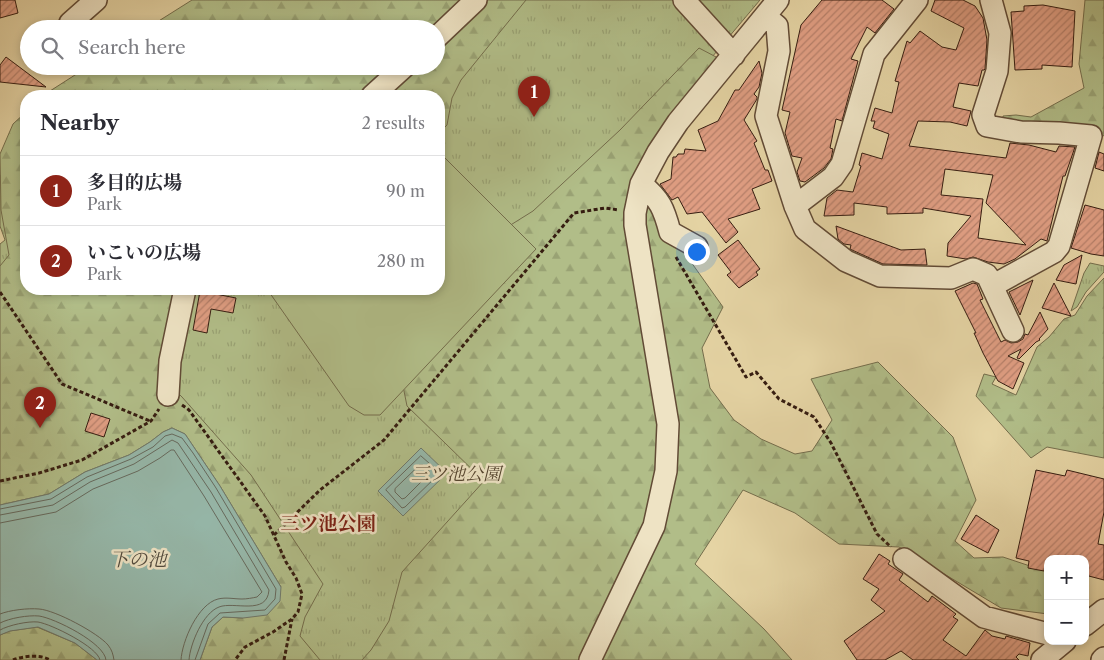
<!DOCTYPE html>
<html lang="en">
<head>
<meta charset="utf-8">
<style>
	body { margin:0; font-family:"Libre Caslon Text","Noto Serif JP",serif; background:#f7f7f7; color:#2b2b33 }
	.controls { position:absolute; right:15px; bottom:15px; display:grid; overflow:hidden; border-radius:10px; box-shadow:0 2px 8px #0003 }
	.controls button { width:45px; height:45px; display:grid; place-items:center; padding:0; border:0; border-bottom:1px solid #e1e1e2; background:#fff; color:#2b2b33; font:25px sans-serif }
	.you { position:absolute; left:696px; top:251px; width:18px; height:18px; margin:-12px; border:4px solid #fff; border-radius:50%; background:#1a73e8; box-shadow:0 0 0 8px #1a73e833 }
	.badge { display:grid; place-items:center; width:32px; height:32px; border-radius:50%; background:#8f2418; color:#fff; font-size:16px; font-weight:700 }
	.pin { position:absolute; translate:-50% -41px; filter:drop-shadow(0 1px 2px #0008) }
	.pin::after { content:''; position:absolute; top:26px; width:18px; height:15px; background:inherit; clip-path:polygon(0 0,100% 0,50% 100%) }
	.list { margin:0; padding:0; list-style:none }
	h2 { display:flex; justify-content:space-between; align-items:center; height:65px; margin:0; padding:0 20px; font-size:21px }
	h2 small { font-size:16px; font-weight:400; color:#7c7c81 }
	.list li { display:grid; grid-template-columns:32px 1fr auto; gap:15px; align-items:center; box-sizing:border-box; height:70px; padding:0 20px; border-top:1px solid #e1e1e2 }
	.list b { display:block; font-size:19px; white-space:nowrap }
	.list p { margin:0; font-size:16px; white-space:nowrap; color:#7c7c81 }
	.list em { font-size:16px; font-style:normal; color:#7c7c81 }
	.icon { flex:none; width:28px; height:28px; fill:none; stroke:currentColor; stroke-width:2; stroke-linecap:round; stroke-linejoin:round }
	.map { position:relative; flex:none; width:1104px; height:660px; overflow:hidden }
	.search { position:absolute; background:#fff; box-shadow:0 2px 8px #0003; left:20px; top:20px; width:425px; height:55px; display:flex; align-items:center; gap:12px; box-sizing:border-box; padding:0 18px; border-radius:28px; color:#7c7c81; font-size:19px }
	.panel { position:absolute; background:#fff; box-shadow:0 2px 8px #0003; left:20px; top:90px; width:425px; height:205px; border-radius:20px }
	.map>svg:first-child { display:block }
	.grass { fill:url(#grass-tufts); stroke:#746d4c }
	.forest { fill:url(#forest-firs); stroke:#746d4c }
	.garden { fill:#b1bd88; stroke:#746d4c }
	.water { fill:#96b8aa; stroke:#707a6d }
	.lines { fill:none; stroke-linecap:round; stroke-linejoin:round }
	.shore { stroke:#666a5e; stroke-width:1 }
	.building { fill:url(#building-hatch); stroke:#361d11; fill-rule:evenodd }
	.minor-casing { stroke:#624b36; stroke-width:24 }
	.path { stroke:#361d11; stroke-width:3; stroke-dasharray:4 2.5; stroke-linecap:butt }
	.minor { stroke:#eee3c4; stroke-width:21 }
	.labels { text-anchor:middle; stroke-width:5; stroke-linejoin:round; paint-order:stroke }
	.park-label { font-size:18px; font-style:italic; fill:#55452f; stroke:#eee3c4 }
	.neighbourhood-label { font-size:19px; font-weight:bold; fill:#7a1f14; stroke:#eee3c4 }
	.water-label { font-size:19px; font-style:italic; fill:#534c3f; stroke:#eee3c4 }
</style>
</head>
<body>
<div class="map">
<svg width="1104" height="660" viewBox="0 0 1104 660">
	<defs>
		<pattern id="grass-tufts" width="24" height="20" patternUnits="userSpaceOnUse" patternTransform="scale(1.25)"><rect width="24" height="20" fill="#b1bd88"/><path d="M3 7l-1-3M5 7V3M7 7l1-3M15 17l-1-3M17 17v-4M19 17l1-3" fill="none" stroke="#99a274"/></pattern>
		<pattern id="forest-firs" width="22" height="20" patternUnits="userSpaceOnUse" patternTransform="scale(1.25)"><rect width="22" height="20" fill="#b1bd88"/><path d="M5 1l3.5 6h-7zM16 11l3.5 6h-7z" fill="#99a274"/></pattern>
		<pattern id="building-hatch" width="6" height="6" patternUnits="userSpaceOnUse" patternTransform="scale(1.25)"><rect width="6" height="6" fill="#e09e83"/><path d="M-1 1l2-2M0 6l6-6M5 7l2-2" fill="none" stroke="#b6806a"/></pattern>
	</defs>
	<rect width="100%" height="100%" fill="#e5d4a4"/>
	<filter id="stains"><feTurbulence type="fractalNoise" baseFrequency=".004" numOctaves="4"/><feColorMatrix values="0 0 0 0 .2 0 0 0 0 .09 0 0 0 0 .02 0 0 0 .5 -.17"/></filter>
	<radialGradient id="worn" r=".72"><stop offset=".6" stop-color="#630" stop-opacity="0"/><stop offset="1" stop-color="#630" stop-opacity=".3"/></radialGradient>
	<path class="grass" d="M204,0H760L680,95L648,138L577,660H0V244L5,240L0,226V175L26,289H439V96L436,66V29Z
		M1090,263L1104,266V272L1086,292L1077,307L1071,311L1084,273Z"/>
	<path class="forest" d="M192,0H526L461,80L452,98L447,125L439,133V96H44L50,91L89,66H436V29H146Z
		M1085,0H1104V136L1088,127L1003,122V116L1016,115L1031,117L1084,88L1079,64Z
		M699,48L718,58L637,180L659,217L723,307L702,348L710,388L734,420L761,439L795,454L812,451L832,420L811,379L878,362L953,437L976,500L955,541L974,558L1003,557L1048,572V614L1001,608L899,547L839,544L795,513L743,490L695,564L764,629L792,660H362L371,650L389,621L402,572L484,481L407,406L402,381L501,231L533,211L620,130Z
		M26,112V289H175L163,378L182,397L251,475L323,584L305,617L300,636L320,660H200L212,627L223,617L243,618L281,587L220,486L185,434L172,428L163,432L150,442L129,455L85,472L49,494L0,505V266L9,255L1,210L0,154L13,124Z
		M1104,278V458L1047,447L1031,458L976,396L984,374L996,377L992,384L1016,395L1037,347L1049,337L1064,319L1075,315L1087,296Z
		M37,627L75,643L97,660H0V635L9,631Z"/>
	<path class="garden" d="M439,152L536,249L380,415H364L349,406L267,289H439Z"/>
	<path class="water" d="M172,428L185,434L220,486L281,587L280,601L267,615L243,618L223,617L212,627L200,660H97L75,643L38,627L10,631L0,635V505L49,494L85,472L129,455L150,442L163,432Z
		M421,448L447,473L403,516L378,491Z"/>
	<g class="lines">
		<path class="shore" d="M421,456L438,471L439,474L405,507L402,508L386,490Z
			M420,465H423L429,471V474L405,498L402,499L395,492V489Z
			M0,509L51,499L87,477L131,459L153,447L165,436L172,434L182,438L193,453L216,488L276,589L275,599L265,610L220,613L208,624L195,660
			M0,515L53,505L90,482L134,464L172,440L178,443L211,492L269,590C267,616 234,601 219,607C203,613 190,644 189,660
			M0,523L56,512L93,489L138,471L160,458L171,450H174L204,496L262,592L257,597C252,598 247,599 242,599C234,599 226,597 218,599C198,604 182,641 181,660
			M0,614C10,610 28,608 39,609C55,610 98,633 108,645C112,650 113,654 114,660
			M0,623C10,618 28,615 39,616C54,618 105,643 106,660
			M0,630C9,625 28,621 38,622C51,624 98,647 100,660"/>
	</g>
	<path class="building" d="M0,0H15L18,13L0,18Z
		M822,0H882L894,9L875,33L867,27L851,59L858,61L842,121L836,119L830,148L833,149L831,159L824,168L805,182L800,181L797,172L802,158L792,156L785,133L790,112L782,110L801,25Z
		M935,0H963L975,6L983,18L987,40L985,69L984,70H982L978,86L959,83L953,107L971,111L967,126L950,122L918,121L909,146L1006,158L1010,143L1029,145L1056,152L1059,146L1075,147L1065,176H1063L1047,241L1041,239L1015,259L1004,264L988,262L973,257L966,259L947,256L948,243L971,216L923,208V213L887,214V207L854,203V215L824,216L827,198L837,190L853,192L861,166L859,165L862,153L882,159L889,134L873,128L875,121H871L875,108L892,113L899,82L895,81L907,41L910,43L920,31L942,47L956,50L964,28L931,11ZM945,169L993,175L986,203L1026,245L978,238L983,199L941,195Z
		M1043,5L1075,11L1072,67L1042,65V69L1015,70L1011,12L1024,11V6Z
		M6,57L46,87L0,82V65Z
		M759,61L762,73L759,87L754,94L757,97V99L744,120L757,141L754,143L765,170H768L772,181L752,189L760,209L728,219L738,232L726,243L702,212L687,214L678,197L672,200L660,184L671,179L673,157H676L678,154H684L685,149L706,151L698,130L718,121L735,90H739Z
		M1099,152L1104,154V171L1095,168Z
		M1085,205L1104,210V256L1091,254L1071,248Z
		M836,226L901,250L925,249L927,265L883,264L852,250L850,249L851,245L844,244L838,239Z
		M738,240L760,269L756,272L758,275L739,288L727,275L731,272L718,255Z
		M1082,255L1076,284L1056,280L1064,265Z
		M1033,280L1020,315L1009,292Z
		M973,283L977,284L983,299L980,300L1001,342L1005,340L1011,343L1018,342L1023,339L1025,334L1028,335L1040,312L1048,329L1039,339L1040,340L1036,342L1019,359L1017,358L1021,349L1008,356L1024,363L1013,389L998,381L983,353L974,333H976L955,291Z
		M1054,283L1071,316L1042,308Z
		M200,291L236,298L233,313L211,309L207,333L193,330Z
		M91,413L110,419L104,437L85,431Z
		M1036,470L1065,476L1067,470L1104,479V512L1098,544L1104,545V580L1085,575V559H1048V565H1045L1044,571L1028,568L1029,561L1016,558Z
		M976,515L999,530L988,553L961,539Z
		M879,554L890,561L888,564L903,574L899,580L928,602L932,596L956,614L953,617L958,620L943,640L966,656L985,630L992,636L1005,639L1006,636L1030,643L1028,656L1019,654L1016,657L1019,660H913L901,651L885,660H857L844,641L885,611L871,600L879,589L863,579Z"/>
	<g class="lines">
		<defs>
			<path id="minor" d="M684,0L734,55
				M991,0L1000,33L997,71L983,115L987,126L1021,132L1059,133L1091,136L1059,246L1054,252L992,286
				M765,16L777,26L779,51L766,116L795,206L805,229L846,261L880,276L951,278L973,269L987,275L1013,331
				M70,23L96,0
				M436,38L476,0
				M372,96L405,66
				M641,184C660,199 664,209 670,232L697,247
				M795,206L833,177L842,164L874,54L917,0
				M168,395L170,361L185,289
				M904,559L984,617L1048,634
				M1085,625L1104,610
				M590,660L654,526L666,471L668,424L635,225V213L641,184L658,152L678,122L778,0
				M1042,660L1065,641
				M1102,660L1104,658"/>
		</defs>
		<use href="#minor" class="minor-casing"/>
		<path class="path" d="M676,257L746,377L756,372L779,399L814,417L831,443L877,534L891,547
			M0,292L62,384L150,421
			M182,405L189,410L265,516L286,562L296,578L302,594L298,612L292,619L273,632L245,647L235,660
			M0,481L39,473L82,460L151,421L159,409
			M274,535L320,490L384,440L574,213L605,208L619,210
			M13,660C23,656 40,654 50,660
			M284,660L292,619"/>
		<use href="#minor" class="minor"/>
	</g>
	<g class="labels">
		<g class="park-label">
			<text x="456" y="480">三ツ池公園</text>
		</g>
		<g class="neighbourhood-label">
			<text x="328" y="530">三ツ池公園</text>
		</g>
		<g class="water-label">
			<text x="138" y="566">下の池</text>
		</g>
	</g>
	<rect width="100%" height="100%" filter="url(#stains)"/>
	<rect width="100%" height="100%" fill="url(#worn)"/>
</svg>
<div class="controls">
<button>+</button>
<button>−</button>
</div>
<div class="you"></div>
<div class="pin badge" style="left:534px;top:117px">1</div>
<div class="pin badge" style="left:40px;top:428px">2</div>
<div class="search"><svg class="icon" aria-label="search" viewBox="0 0 24 24"><circle cx="10" cy="10" r="6"/><path d="M15 15l6 6"/></svg>Search here</div>
<section class="panel">
<h2>Nearby<small>2 results</small></h2>
<ul class="list">
<li><span class="badge">1</span><div><b>多目的広場</b><p>Park</p></div><em>90 m</em></li>
<li><span class="badge">2</span><div><b>いこいの広場</b><p>Park</p></div><em>280 m</em></li>
</ul>
</section>
</div>
</body>
</html>
